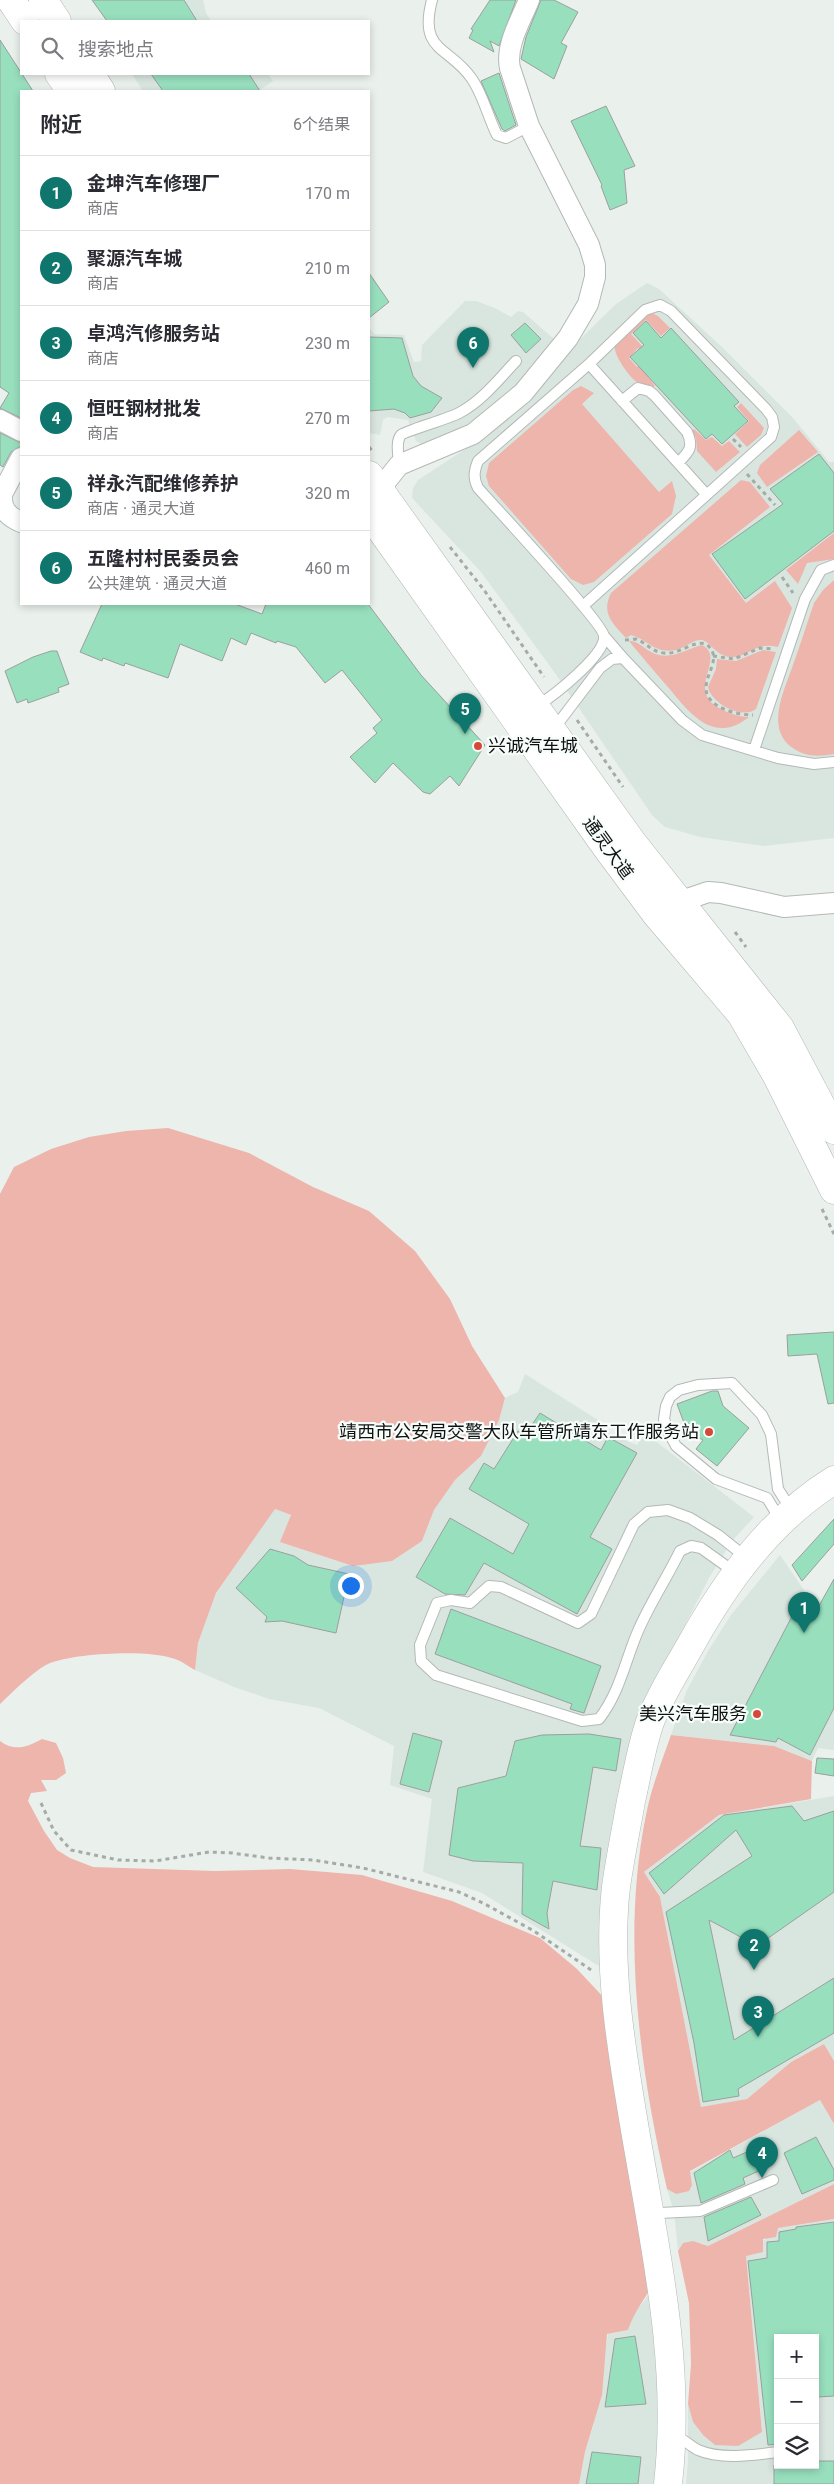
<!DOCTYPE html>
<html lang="zh">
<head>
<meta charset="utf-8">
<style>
	body { margin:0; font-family:Roboto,"Noto Sans SC",sans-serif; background:#f2f2f3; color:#2b2b33 }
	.controls { position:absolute; right:15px; bottom:15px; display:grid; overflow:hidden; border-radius:0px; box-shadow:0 2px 8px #0003 }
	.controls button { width:45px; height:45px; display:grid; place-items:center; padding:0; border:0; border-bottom:1px solid #e1e1e2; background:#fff; color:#2b2b33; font:25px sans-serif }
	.you { position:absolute; left:350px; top:1585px; width:18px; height:18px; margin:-12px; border:4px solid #fff; border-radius:50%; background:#1a73e8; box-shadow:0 0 0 8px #1a73e833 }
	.badge { display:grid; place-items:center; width:32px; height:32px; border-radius:50%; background:#0f766e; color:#fff; font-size:16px; font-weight:700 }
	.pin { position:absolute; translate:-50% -41px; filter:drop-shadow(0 1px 2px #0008) }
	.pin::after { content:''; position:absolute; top:26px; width:18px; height:15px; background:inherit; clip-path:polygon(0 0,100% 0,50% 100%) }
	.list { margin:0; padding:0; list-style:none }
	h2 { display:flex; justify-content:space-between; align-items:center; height:65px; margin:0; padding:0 20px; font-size:21px }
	h2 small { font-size:16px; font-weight:400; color:#7c7c81 }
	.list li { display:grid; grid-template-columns:32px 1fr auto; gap:15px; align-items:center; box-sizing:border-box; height:75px; padding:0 20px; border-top:1px solid #e1e1e2 }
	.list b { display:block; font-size:19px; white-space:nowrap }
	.list p { margin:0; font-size:16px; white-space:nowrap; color:#7c7c81 }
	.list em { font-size:16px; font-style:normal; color:#7c7c81 }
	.icon { flex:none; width:28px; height:28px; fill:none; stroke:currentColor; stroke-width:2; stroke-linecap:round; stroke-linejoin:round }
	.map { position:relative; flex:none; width:834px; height:2484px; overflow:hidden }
	.search { position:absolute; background:#fff; box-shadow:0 2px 8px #0003; left:20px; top:20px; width:350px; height:55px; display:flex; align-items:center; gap:12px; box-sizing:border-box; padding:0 18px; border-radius:0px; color:#7c7c81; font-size:19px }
	.panel { position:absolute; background:#fff; box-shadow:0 2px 8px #0003; left:20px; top:90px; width:350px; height:515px; border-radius:0px }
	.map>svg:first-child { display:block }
	.built { fill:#d9e6df; fill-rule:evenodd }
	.green { fill:#edb5ac }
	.building { fill:#98dfbe; stroke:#9aa09d }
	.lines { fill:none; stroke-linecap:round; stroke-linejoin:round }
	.service-casing { stroke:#b4b9b6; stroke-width:12 }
	.minor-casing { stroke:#b4b9b6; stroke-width:22 }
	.secondary-casing { stroke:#b4b9b6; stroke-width:29 }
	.trunk-casing { stroke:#b4b9b6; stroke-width:29 }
	.path { stroke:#a6aba8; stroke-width:3; stroke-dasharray:4 4; stroke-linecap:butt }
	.service { stroke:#fff; stroke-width:10 }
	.minor { stroke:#fff; stroke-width:20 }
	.secondary { stroke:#fff; stroke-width:28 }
	.trunk { stroke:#fff; stroke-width:28 }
	.poi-dot { fill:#d64938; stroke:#f7fdfa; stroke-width:2 }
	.labels { text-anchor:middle; stroke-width:4.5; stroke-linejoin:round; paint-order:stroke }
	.poi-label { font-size:18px; fill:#101211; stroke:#f7fdfa; text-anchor:end }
	.street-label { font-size:18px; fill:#101211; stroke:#f7fdfa }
</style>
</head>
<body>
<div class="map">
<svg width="834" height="2484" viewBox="0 0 834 2484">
	<rect width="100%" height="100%" fill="#eaf0ec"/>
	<path class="built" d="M187,0H203L206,13L211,21H151Z
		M132,74H268L273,81L258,91H143Z
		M647,283L659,289L722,347L793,418L829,462H834V838L764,846L700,837L665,827L652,815L555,673L481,572L412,498L413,488L418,480L470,446L529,401L570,349L616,304Z
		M465,301H476L495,308L511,317L518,311L523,312L554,339L521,383L468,427L428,443L421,444L416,441L408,420L387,417L383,420L380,435L370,433L369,327L374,334L404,335L414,362L421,361L422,345Z
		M525,1374L609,1427L608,1433L637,1445L645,1433L754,1517L732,1541L709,1578L662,1670L605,1970L482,1893L423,1872L432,1799L390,1785L394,1746L319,1708L269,1699L234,1687L195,1670L198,1643L216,1593L275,1509L291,1515L281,1542L353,1566L422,1541L434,1510L455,1480L481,1456L499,1420L505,1398L518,1392Z
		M780,1555L810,1599L834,1619V1750L818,1748L812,1761L774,1746L671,1735L687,1690L708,1651L731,1615Z
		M834,1796V2061L824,2044L791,2062L747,2099L701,2108L660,1897L644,1872L719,1815Z
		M820,2100L834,2124V2184L708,2246L701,2243H683L678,2251L674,2212L667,2189L676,2194L692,2185L690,2172Z
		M834,2219V2484H686L688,2462V2404L693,2422L703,2435L762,2432L746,2256L778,2228ZM778,2338H815V2465H778Z
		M654,2282L661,2484H579L585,2452L593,2427L608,2334L628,2330L634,2313L645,2300Z"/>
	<path class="green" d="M652,313L658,316L670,328L661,336L646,320L631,334L645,349L642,352L638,348L629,358L637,367L643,363L650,371L647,375L655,386L653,387C648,384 642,385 637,382C629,377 612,353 615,344L648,314Z
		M581,386L594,393L582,404L659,492L672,481L676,496L672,514L594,582L583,585L571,579L489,486L486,476L489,463L573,390Z
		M741,403L764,428L761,435L747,447L735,434L749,421L737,407Z
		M694,429L706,440L712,437L722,446L729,441L740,452L716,472L697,451L696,438L692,431Z
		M799,430L818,452L767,487L757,473L760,465Z
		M741,480L750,482L770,507L709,555L746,603L775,581L792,608L778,647C753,641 750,658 730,657C714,655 711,641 701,640C692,640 685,648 676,650C654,654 649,640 631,635L626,638C612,623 601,613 611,593Z
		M834,533V559L807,563L798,584L786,570Z
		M834,580V754C817,757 804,757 790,746C765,725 786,687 794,662C801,643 807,623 814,603L823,590Z
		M629,641C639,641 644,649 653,653C671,661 686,649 702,645C728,658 682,692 723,710C731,714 740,717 749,717C713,746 689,712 667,686C654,671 641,656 629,641Z
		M763,650L776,652L756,709C742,720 711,703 708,687L716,669L717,659L736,661Z
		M168,1128L249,1153L313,1187L369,1211L415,1251L450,1299L472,1346L505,1398L499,1420L481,1456L455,1480L434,1510L422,1541L392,1561L353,1566L280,1542L291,1515L275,1509L216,1593L198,1643L195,1670C189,1667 182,1661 175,1659C150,1649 76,1653 50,1663C34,1670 13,1692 0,1704V1194L14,1167L51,1149L89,1137L126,1131Z
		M671,1735L774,1746L812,1761L811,1799L719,1815L644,1872L660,1897L701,2107L747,2099L791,2062L824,2044L834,2061V2124L820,2100L690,2171L692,2185L689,2191L676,2194L667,2189C640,2069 621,1937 646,1815C651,1788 662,1761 671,1735Z
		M42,1739L56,1743L63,1758L66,1773L56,1780H41L47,1791L31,1793L28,1801L44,1831L57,1850L70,1858L93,1867L215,1871L290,1869L362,1875L452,1901L540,1938L577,1969L607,2001V2037L612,2076L623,2122L654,2282C645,2299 634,2312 628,2330L607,2334L602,2395L585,2452L579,2484H0V1741C15,1752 27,1747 42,1739Z
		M834,2184V2219L778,2228L776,2237L763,2239V2252L746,2256L762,2432L738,2446L715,2445L703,2435L693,2422L688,2404L691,2364L689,2303L678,2251L683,2243L693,2241L708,2246Z"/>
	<path class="building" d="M92,0H184L197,21H107Z
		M490,0H516L499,46L490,41L494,52L469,38L473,30L471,29Z
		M541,0H554L578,12L561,43L567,46L554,79L521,59L526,37Z
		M0,40L33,91H21V418L0,408L9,393L0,387Z
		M499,73L516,125L505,131L502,129L481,81Z
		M151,74H249L260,91H163Z
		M606,106L635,166L624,170L627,203L610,210L601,186L602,185L571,121Z
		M369,273L389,302L369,318Z
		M646,321L661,338L671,328L739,402L734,406L748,421L722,444L712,434L706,439L630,357L644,345L633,333Z
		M525,323L541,339L526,353L511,335Z
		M369,337L402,338L413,376L421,386L442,398L431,412L410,418L405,413L394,409L369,411Z
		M0,433L21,443V446L11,452L3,467L0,465Z
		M819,454L834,473V531L745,599L712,554L783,504L770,489Z
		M102,604H235L262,614L266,604H368L421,675L485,745L459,786L450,776L430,794L423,792L393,763L375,783L350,757L377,733L373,728L382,720L342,670L325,683L296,647L277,641L276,643L251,633L246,645L231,638L222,661L180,644L168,678L125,663L124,666L103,658L102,661L80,652Z
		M51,651H57L69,684L58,688L59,692L28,703L27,699L17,703L5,671L33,657Z
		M834,1332V1403L828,1404L817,1354L788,1356L787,1335Z
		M712,1391H718L723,1406L749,1428L717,1466L696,1449L703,1440L687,1431L677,1404Z
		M540,1413L601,1450L608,1437L637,1453L590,1537L612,1549L577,1614L484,1563L465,1595L445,1594L416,1577L450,1518L513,1554L529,1524L469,1489L484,1463L494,1469L518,1431L525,1435Z
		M834,1519V1544L802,1581L792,1565Z
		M270,1549L294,1556L308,1565L349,1574L336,1633L282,1621L265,1622L267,1617L236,1588Z
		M834,1579V1708L810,1755L778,1738L776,1742L730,1735L800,1601L816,1611Z
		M451,1609L601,1666L584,1713L570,1709L572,1704L435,1654Z
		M413,1733L442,1741L429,1792L400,1784Z
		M589,1734L621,1739L616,1771L593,1767L580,1846L601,1848L597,1890L553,1881L547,1913L549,1929L522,1914L523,1863L473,1861L449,1855L458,1788L506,1776L515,1741L542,1735Z
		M817,1758L834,1759V1776L815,1773Z
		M792,1806L804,1821L834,1811V1892L764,1941L757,1944L748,1941L709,1920L734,2040L834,1978V2033L738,2089L739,2096L703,2102L694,2043L666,1912L752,1856L736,1830L664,1894L649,1873L724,1815Z
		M816,2137L834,2170V2180L802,2194L784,2153Z
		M761,2146L770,2166L743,2178L745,2184L701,2203L694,2173L730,2150L733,2158Z
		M751,2197L761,2215L708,2241L704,2217Z
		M834,2222V2396L818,2397L815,2377V2338H778V2444L768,2445L748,2261L767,2258V2242L779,2241V2232L796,2229V2227Z
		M635,2336L646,2404L605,2407L615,2339Z
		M592,2452L641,2457L638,2484H586Z
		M815,2461H834V2484H774V2465H815Z"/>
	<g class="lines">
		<defs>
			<path id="service" d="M432,0C418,53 450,46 472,79C483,95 488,117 497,135L506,138L529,126
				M589,364L706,494
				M622,401L638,388L649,391L654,395L687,432C694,447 689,452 678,463
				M399,465C399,457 395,442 401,435C405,431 448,419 459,413C482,401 498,380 516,361
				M605,637L623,658
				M537,706C553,696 606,655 604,636C603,623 495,507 478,488C473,478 474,471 478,461L589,364L645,310L660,305L671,311L766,409L772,417L774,427L771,437L583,606
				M553,730L600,668L612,659L623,658L682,720L702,735L778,758L814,764L834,762
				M754,750L805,599L821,570L834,565
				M781,1521L767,1498L716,1479L676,1446L669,1433L664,1419L666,1406L670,1397L679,1390L698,1385L732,1383L762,1415L771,1434L778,1489L792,1511
				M736,1573L701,1548L691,1546L680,1551C667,1578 650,1603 638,1631C625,1661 620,1692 599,1719L582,1721L436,1675L421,1661L420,1645L437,1603L451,1600L470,1603L489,1586L501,1587L578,1623L591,1614L634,1524L648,1512L668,1510L690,1518L718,1535L747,1558
				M660,2213L700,2211L773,2180
				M681,2439C687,2442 692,2447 698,2450C721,2460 754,2455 778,2452"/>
			<path id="minor" d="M0,420L21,431
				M21,458L2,494C1,509 7,516 21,522
				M380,489L399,465L473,434L523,393L568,338L588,304L595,277V265L589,245L529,126L510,68C505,46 521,20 529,0
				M679,902L708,892L721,893L784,907L834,903"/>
			<path id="secondary" d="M11,0L25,21
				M43,0L57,21
				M59,74L71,91
				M90,74L101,91
				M369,475L632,842L780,1028L834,1130
				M369,513L609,851L656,914L741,1014L777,1076L834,1190"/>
			<path id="trunk" d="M668,2484C682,2362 654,2244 634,2124C621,2047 607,1965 616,1887C620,1858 626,1830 631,1801C637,1775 641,1748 650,1722C660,1695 676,1671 690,1646C726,1581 770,1520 834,1480"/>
		</defs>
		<use href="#service" class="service-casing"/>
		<use href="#minor" class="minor-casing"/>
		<use href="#secondary" class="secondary-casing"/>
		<use href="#trunk" class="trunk-casing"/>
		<path class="path" d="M733,439L741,447
			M369,447L374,453
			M747,474L775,505
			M450,547L484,590L544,677
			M782,577L793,593
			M625,640L636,639C647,643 652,652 664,653C680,655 692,640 706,644C723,657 706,672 706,688C706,708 738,715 753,715
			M713,656L734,659L760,648L774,649
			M577,720L623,787
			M735,932L746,947
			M822,1209L834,1234
			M41,1803L54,1831L71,1850L118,1860L155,1861L209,1852L232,1853L269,1858L313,1860L363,1868L459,1892L483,1903L534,1931L591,1970"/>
		<use href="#service" class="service"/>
		<use href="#minor" class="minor"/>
		<use href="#secondary" class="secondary"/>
		<use href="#trunk" class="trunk"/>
	</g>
	<g class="poi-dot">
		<circle cx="478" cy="746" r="5"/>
		<circle cx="709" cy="1432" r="5"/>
		<circle cx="757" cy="1714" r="5"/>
	</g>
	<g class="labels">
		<g class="poi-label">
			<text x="488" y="752" text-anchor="start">兴诚汽车城</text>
			<text x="699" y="1438">靖西市公安局交警大队车管所靖东工作服务站</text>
			<text x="747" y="1720">美兴汽车服务</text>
		</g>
		<g class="street-label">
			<text transform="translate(608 848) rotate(54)" y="6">通灵大道</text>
		</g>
	</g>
</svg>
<div class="controls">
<button>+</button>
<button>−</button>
<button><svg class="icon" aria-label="layers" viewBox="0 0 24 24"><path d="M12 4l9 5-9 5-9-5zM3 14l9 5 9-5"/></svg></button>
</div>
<div class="you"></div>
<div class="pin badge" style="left:804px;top:1633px">1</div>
<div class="pin badge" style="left:754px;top:1970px">2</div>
<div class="pin badge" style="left:758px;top:2037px">3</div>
<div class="pin badge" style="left:762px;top:2178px">4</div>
<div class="pin badge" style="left:465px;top:734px">5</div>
<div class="pin badge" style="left:473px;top:368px">6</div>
<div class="search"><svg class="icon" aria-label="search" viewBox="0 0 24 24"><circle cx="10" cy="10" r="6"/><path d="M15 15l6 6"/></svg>搜索地点</div>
<section class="panel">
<h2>附近<small>6个结果</small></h2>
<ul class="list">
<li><span class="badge">1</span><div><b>金坤汽车修理厂</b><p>商店</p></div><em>170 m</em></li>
<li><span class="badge">2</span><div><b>聚源汽车城</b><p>商店</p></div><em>210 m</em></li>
<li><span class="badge">3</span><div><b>卓鸿汽修服务站</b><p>商店</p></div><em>230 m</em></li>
<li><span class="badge">4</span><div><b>恒旺钢材批发</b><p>商店</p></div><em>270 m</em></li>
<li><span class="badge">5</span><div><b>祥永汽配维修养护</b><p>商店 · 通灵大道</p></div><em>320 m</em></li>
<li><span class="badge">6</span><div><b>五隆村村民委员会</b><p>公共建筑 · 通灵大道</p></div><em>460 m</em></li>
</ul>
</section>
</div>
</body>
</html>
